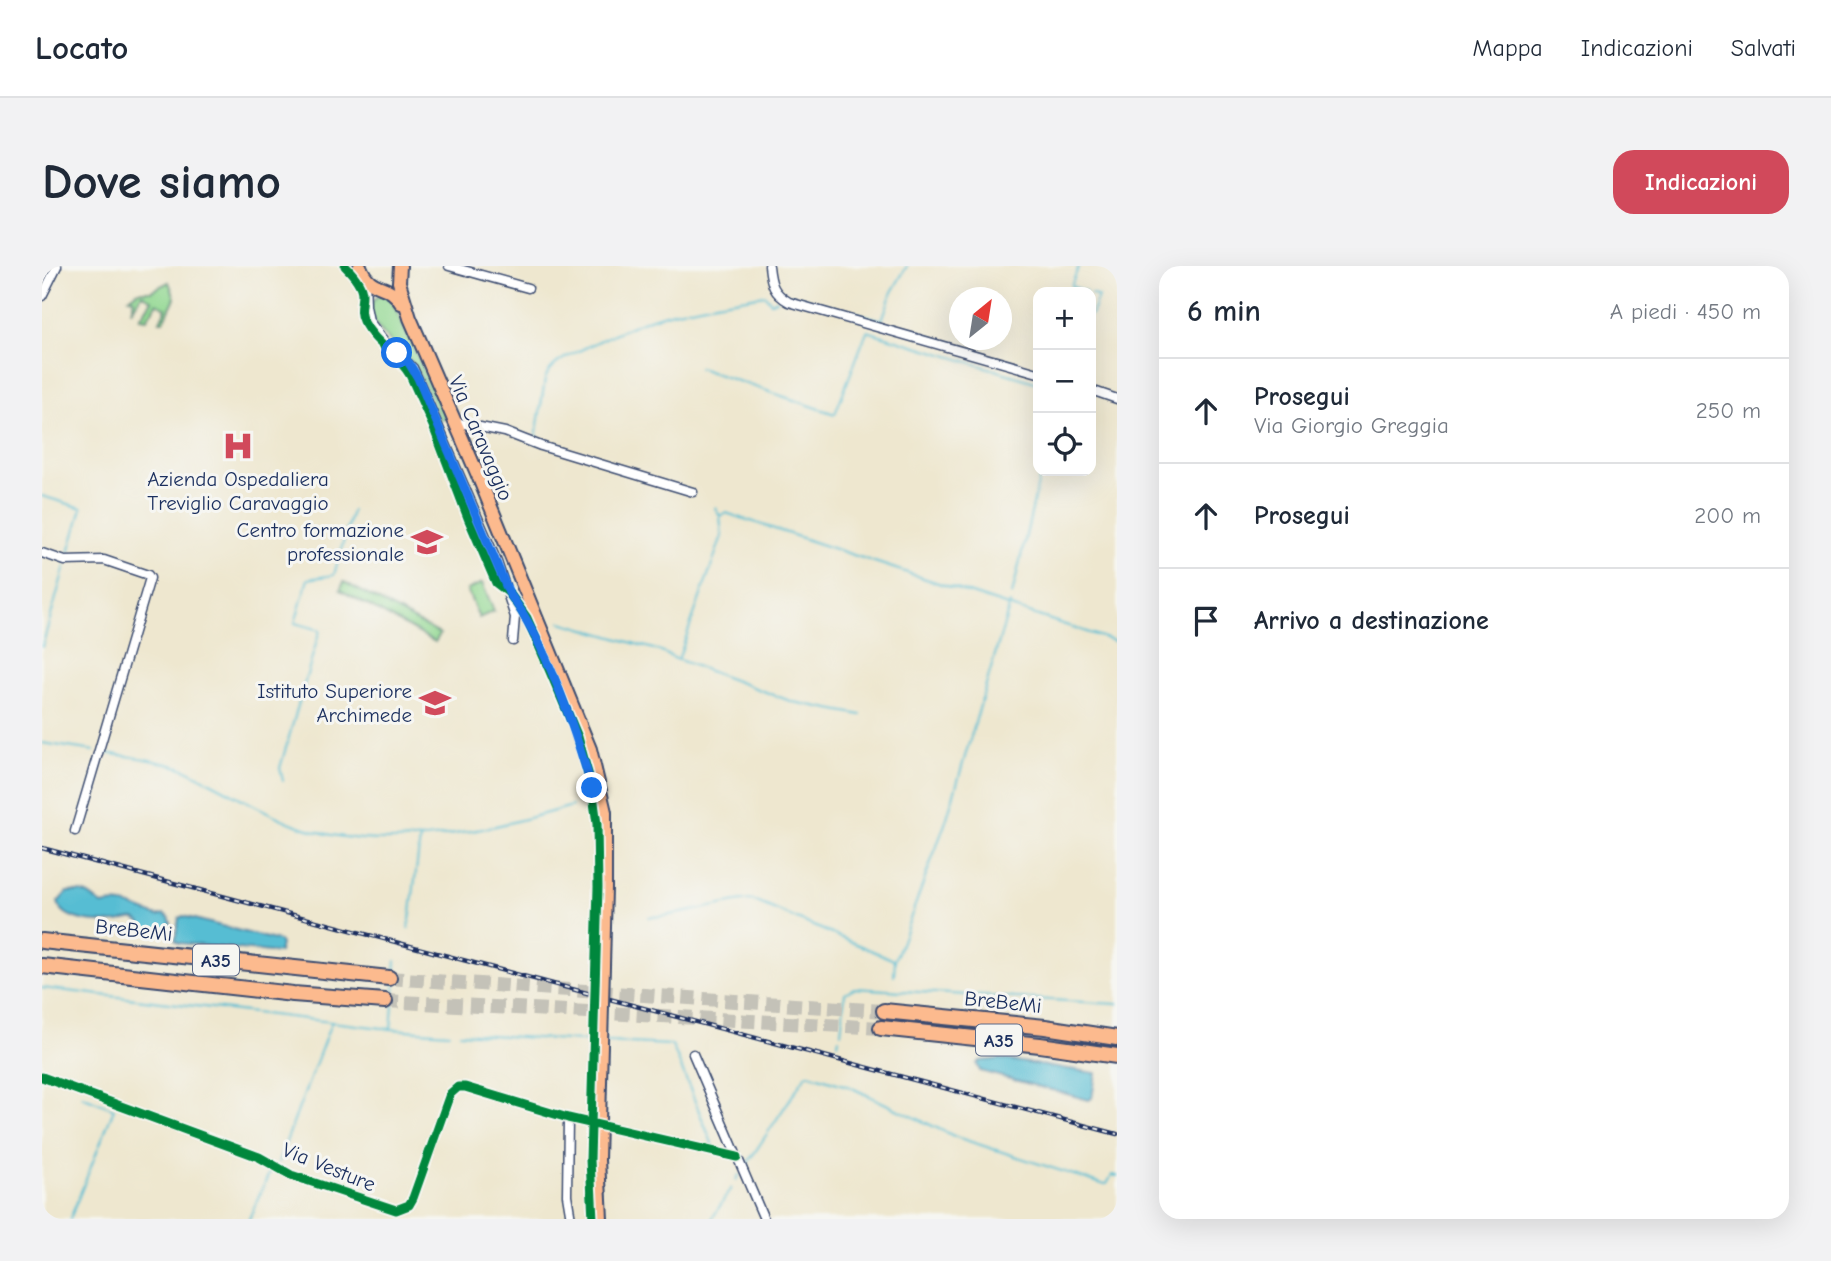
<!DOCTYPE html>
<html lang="it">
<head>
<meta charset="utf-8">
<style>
	body { margin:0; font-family:"Comic Neue",sans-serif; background:#f2f2f3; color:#1f2937 }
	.controls { position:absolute; right:21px; top:21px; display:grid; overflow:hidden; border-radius:14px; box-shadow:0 7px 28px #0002 }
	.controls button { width:63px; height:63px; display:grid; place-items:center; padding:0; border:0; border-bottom:2px solid #e0e1e3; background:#fff; color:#1f2937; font:35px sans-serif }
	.compass { position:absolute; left:907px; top:21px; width:63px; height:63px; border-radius:50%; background:#fff; box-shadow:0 7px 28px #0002; rotate:30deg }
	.stop { position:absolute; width:21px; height:21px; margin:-16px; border:5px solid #1a73e8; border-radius:50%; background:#fff }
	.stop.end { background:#1a73e8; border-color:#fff; box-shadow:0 2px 7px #0008 }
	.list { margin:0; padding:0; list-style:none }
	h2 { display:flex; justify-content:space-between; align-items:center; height:91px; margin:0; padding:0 28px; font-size:30px }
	h2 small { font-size:23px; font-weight:400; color:#747a83 }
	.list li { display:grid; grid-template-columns:46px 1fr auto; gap:21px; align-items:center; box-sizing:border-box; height:105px; padding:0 28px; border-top:2px solid #e0e1e3 }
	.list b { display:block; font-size:26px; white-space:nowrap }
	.list p { margin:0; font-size:23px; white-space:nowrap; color:#747a83 }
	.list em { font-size:23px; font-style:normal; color:#747a83 }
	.icon { flex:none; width:38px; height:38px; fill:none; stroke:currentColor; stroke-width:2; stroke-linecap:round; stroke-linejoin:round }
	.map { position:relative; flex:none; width:1075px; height:953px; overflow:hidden; border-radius:21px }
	header { display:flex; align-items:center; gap:42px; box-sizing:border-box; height:98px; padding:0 35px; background:#fff; border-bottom:2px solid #e0e1e3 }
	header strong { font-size:33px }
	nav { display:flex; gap:38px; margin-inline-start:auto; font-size:24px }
	.intro { display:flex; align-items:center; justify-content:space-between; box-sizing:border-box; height:168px; padding:0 42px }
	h1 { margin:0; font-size:49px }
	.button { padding:18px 32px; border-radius:21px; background:#d1495b; color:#fff; font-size:24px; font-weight:700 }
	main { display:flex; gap:42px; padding:0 42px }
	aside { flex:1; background:#fff; border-radius:21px; box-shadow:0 7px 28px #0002 }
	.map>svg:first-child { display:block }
	.green { fill:#92d891; stroke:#568478; stroke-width:2 }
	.water { fill:#56bdd3; stroke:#387698; stroke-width:2 }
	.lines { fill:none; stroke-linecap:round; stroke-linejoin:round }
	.stream { stroke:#56bdd3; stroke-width:2 }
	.highway-tunnel { stroke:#c4c2b8; stroke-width:14; stroke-dasharray:14 7; stroke-linecap:butt }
	.street-casing { stroke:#3b4b6f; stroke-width:11 }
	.primary-casing { stroke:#3b4b6f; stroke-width:16 }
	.highway-casing { stroke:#3b4b6f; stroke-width:18 }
	.street { stroke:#fff; stroke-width:8 }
	.primary { stroke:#fcba8e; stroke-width:12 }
	.highway { stroke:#fcba8e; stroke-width:14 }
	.rail-casing { stroke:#1b2f5e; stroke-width:4.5 }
	.rail { stroke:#f6f6f2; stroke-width:2; stroke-dasharray:5; stroke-linecap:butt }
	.primary-bridge-casing { stroke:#3b4b6f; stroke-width:16; stroke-linecap:butt }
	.primary-bridge { stroke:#fcba8e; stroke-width:12 }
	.cycleway-casing { stroke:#f6f6f2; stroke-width:13 }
	.cycleway { stroke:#00873e; stroke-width:9 }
	.route { stroke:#1a73e8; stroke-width:9 }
	.labels { text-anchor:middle; stroke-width:6; stroke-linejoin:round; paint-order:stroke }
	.shield { fill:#f6f6f2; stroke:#5d6b8a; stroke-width:2 }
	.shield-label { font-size:19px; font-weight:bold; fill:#1b2f5e }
	.street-label { font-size:21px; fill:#1b2f5e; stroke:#f6f6f2 }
	.poi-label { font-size:21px; fill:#1b2f5e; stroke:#f6f6f2; text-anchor:end }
</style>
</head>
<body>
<header>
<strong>Locato</strong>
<nav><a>Mappa</a><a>Indicazioni</a><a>Salvati</a></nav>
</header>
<div class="intro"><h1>Dove siamo</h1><a class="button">Indicazioni</a></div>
<main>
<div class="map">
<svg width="1075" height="953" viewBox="0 0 1075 953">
	<rect width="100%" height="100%" fill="#f6f6f2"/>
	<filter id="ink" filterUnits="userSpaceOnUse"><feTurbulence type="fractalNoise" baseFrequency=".0143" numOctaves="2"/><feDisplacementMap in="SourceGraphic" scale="14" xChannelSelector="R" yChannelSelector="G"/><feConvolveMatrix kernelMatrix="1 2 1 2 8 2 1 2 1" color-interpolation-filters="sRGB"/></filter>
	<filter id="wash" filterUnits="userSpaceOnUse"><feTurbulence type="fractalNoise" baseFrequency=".00686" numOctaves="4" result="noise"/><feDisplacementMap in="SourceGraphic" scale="28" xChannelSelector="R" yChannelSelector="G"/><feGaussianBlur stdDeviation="1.57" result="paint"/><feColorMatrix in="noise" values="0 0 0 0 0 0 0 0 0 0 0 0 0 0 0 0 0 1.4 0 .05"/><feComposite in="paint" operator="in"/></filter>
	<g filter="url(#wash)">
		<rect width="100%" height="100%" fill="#eee7cf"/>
		<path class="green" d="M127,16L133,32L122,55H118L124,42L115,37L105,53L98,52L110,34L100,28L89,45L92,33L87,32L96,25H109Z
			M337,29H342L350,35L404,152L398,155C390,136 383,116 372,99C362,83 308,51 337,29Z
			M302,316L398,368L393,376L298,324Z
			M440,317L452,345L437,352L425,324Z"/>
		<path class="water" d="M25,626C45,625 46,628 60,639C85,634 94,643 116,650L122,648L127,651L129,657L124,666L115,669C102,665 100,655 93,653C88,652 81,655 76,656C59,657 21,657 16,636Z
			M141,650L237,675L239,678L237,687L137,677L133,674L137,652Z
			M958,793L1054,807L1050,832L1047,834L938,805L935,798L938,795Z"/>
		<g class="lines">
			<path class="stream" d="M1037,0L1029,20L1044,26
				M0,13L6,0
				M1049,28L1056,31L1049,49
				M745,30L749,29L840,54L850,26L865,0
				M657,102L793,148L825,65L996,117
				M494,172L503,113C510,95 529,89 545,81C567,70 588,60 610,52C647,40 686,35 723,29L729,36L734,34
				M0,230L40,242L26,290
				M678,250L684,247L1075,376
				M970,329L999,205
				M519,356L615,384L636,394L680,270L678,250L673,242
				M0,381L23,300
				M637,394L751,436L819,449
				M0,477L52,485
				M63,487C87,490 113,494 137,501C147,504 156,510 166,515C194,529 222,546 252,558C338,592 444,565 530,540
				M241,515L238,502L278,364L253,357L266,313L292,309L310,245
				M607,651C642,650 675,637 710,634L852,694
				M367,662L378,573
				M353,708L354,695
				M852,710L853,694L904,555L968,338
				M0,722L349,763L407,767
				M349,763L353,714
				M418,767L555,776
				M799,767L803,727L812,722L1075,738
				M564,776L630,779L672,882
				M796,777L797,772
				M236,897L289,757
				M705,898L764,809L767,808L808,821L914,871L1060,918H1065L1070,909L1075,910
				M694,914L697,909
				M28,953L72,843L40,830
				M207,953L229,903
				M670,953L689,922"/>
		</g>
	</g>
	<g filter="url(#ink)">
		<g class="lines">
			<path class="highway-tunnel" d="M347,712L842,745
				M343,735L839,762"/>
			<defs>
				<path id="street" d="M407,0L486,22
					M727,0C729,18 731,27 747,36L996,107
					M323,12L324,40L327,55L342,75L371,102L455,296L473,351L471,375
					M0,30L15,0
					M1049,124L1075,133
					M413,156L463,166L499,180L651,226
					M0,287L23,295L62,294L106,309L108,312L33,565
					M651,788L722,953
					M0,811L217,891L249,909L354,944L367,939L371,932L408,828L416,821H423L526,852L695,891
					M526,852L525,929L529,953"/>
				<path id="primary" d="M318,0C329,29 346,14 359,37
					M358,0L357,16L368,52L435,207L548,483L563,546V622
					M556,894L559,953"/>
				<path id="highway" d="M0,675L347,712
					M0,700L251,728L343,735
					M842,745L1003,761L1075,772
					M839,762L998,779L1075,790"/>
			</defs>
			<use href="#street" class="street-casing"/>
			<use href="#primary" class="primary-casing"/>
			<use href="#highway" class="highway-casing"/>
			<use href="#street" class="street"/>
			<use href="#primary" class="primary"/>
			<use href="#highway" class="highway"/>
			<defs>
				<path id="rail" d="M0,582L1075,868"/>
			</defs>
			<use href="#rail" class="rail-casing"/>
			<use href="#rail" class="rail"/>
			<defs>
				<path id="primary-bridge" d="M556,894L563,622"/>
			</defs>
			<use href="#primary-bridge" class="primary-bridge-casing"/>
			<use href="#primary-bridge" class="primary-bridge"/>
			<defs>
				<path id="cycleway" d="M303,0C309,6 320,18 320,28C320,38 316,45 321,55C334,79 357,89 368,109L391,160L426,252L454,317L467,327L485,352L536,471L550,522L555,558L556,621L548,894L551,953
					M0,811L217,891L249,909L354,944L367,939L371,932L408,828L416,821H423L526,852L695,891"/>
			</defs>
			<use href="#cycleway" class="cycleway-casing"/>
			<use href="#cycleway" class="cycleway"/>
		</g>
	</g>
	<g class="lines" filter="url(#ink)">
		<path class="route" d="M355,87L367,97L376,112L467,327C506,380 531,459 550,522"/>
	</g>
	<defs>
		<symbol id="hospital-bare" viewBox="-9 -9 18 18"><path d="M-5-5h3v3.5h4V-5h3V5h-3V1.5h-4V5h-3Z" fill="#d1495b" stroke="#f6f6f2" stroke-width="2.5" paint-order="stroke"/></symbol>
		<symbol id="school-bare" viewBox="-9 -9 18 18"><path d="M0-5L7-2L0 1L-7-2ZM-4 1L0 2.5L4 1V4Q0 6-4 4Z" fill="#d1495b" stroke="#f6f6f2" stroke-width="2.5" paint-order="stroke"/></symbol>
	</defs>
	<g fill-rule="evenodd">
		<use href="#hospital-bare" x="174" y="158" width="44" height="44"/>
		<use href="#school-bare" x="363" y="254" width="44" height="44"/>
		<use href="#school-bare" x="371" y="415" width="44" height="44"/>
	</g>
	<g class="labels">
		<g class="shield">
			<rect x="151" y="678.5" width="46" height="31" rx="5"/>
			<rect x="934" y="758.5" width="46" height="31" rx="5"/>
		</g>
		<g class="shield-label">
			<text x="174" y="701">A35</text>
			<text x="957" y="781">A35</text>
		</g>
		<g class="street-label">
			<text transform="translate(439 172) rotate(67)" y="7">Via Caravaggio</text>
			<text transform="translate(92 664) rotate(6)" y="7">BreBeMi</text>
			<text transform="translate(961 736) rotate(6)" y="7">BreBeMi</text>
			<text transform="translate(287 901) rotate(22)" y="7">Via Vesture</text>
		</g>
		<g class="poi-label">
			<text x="196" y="220" text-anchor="middle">Azienda Ospedaliera<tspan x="196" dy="24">Treviglio Caravaggio</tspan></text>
			<text x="362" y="271">Centro formazione<tspan x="362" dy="24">professionale</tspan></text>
			<text x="370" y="432">Istituto Superiore<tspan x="370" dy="24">Archimede</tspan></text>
		</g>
	</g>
</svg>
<div class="controls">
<button>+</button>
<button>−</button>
<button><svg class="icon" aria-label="locate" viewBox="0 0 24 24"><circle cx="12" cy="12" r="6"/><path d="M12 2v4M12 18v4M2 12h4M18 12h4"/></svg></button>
</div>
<svg class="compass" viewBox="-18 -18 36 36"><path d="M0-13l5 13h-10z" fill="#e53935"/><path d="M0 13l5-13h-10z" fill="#747a83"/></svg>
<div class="stop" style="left:355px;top:87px"></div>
<div class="stop end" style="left:550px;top:522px"></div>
</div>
<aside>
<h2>6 min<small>A piedi · 450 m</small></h2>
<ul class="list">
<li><svg class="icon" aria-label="ahead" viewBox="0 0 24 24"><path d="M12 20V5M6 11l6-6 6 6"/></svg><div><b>Prosegui</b><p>Via Giorgio Greggia</p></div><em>250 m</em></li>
<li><svg class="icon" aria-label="ahead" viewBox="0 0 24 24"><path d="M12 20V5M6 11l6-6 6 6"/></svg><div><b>Prosegui</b></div><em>200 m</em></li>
<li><svg class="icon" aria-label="arrive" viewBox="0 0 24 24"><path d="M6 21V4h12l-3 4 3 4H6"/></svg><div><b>Arrivo a destinazione</b></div></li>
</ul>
</aside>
</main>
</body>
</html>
